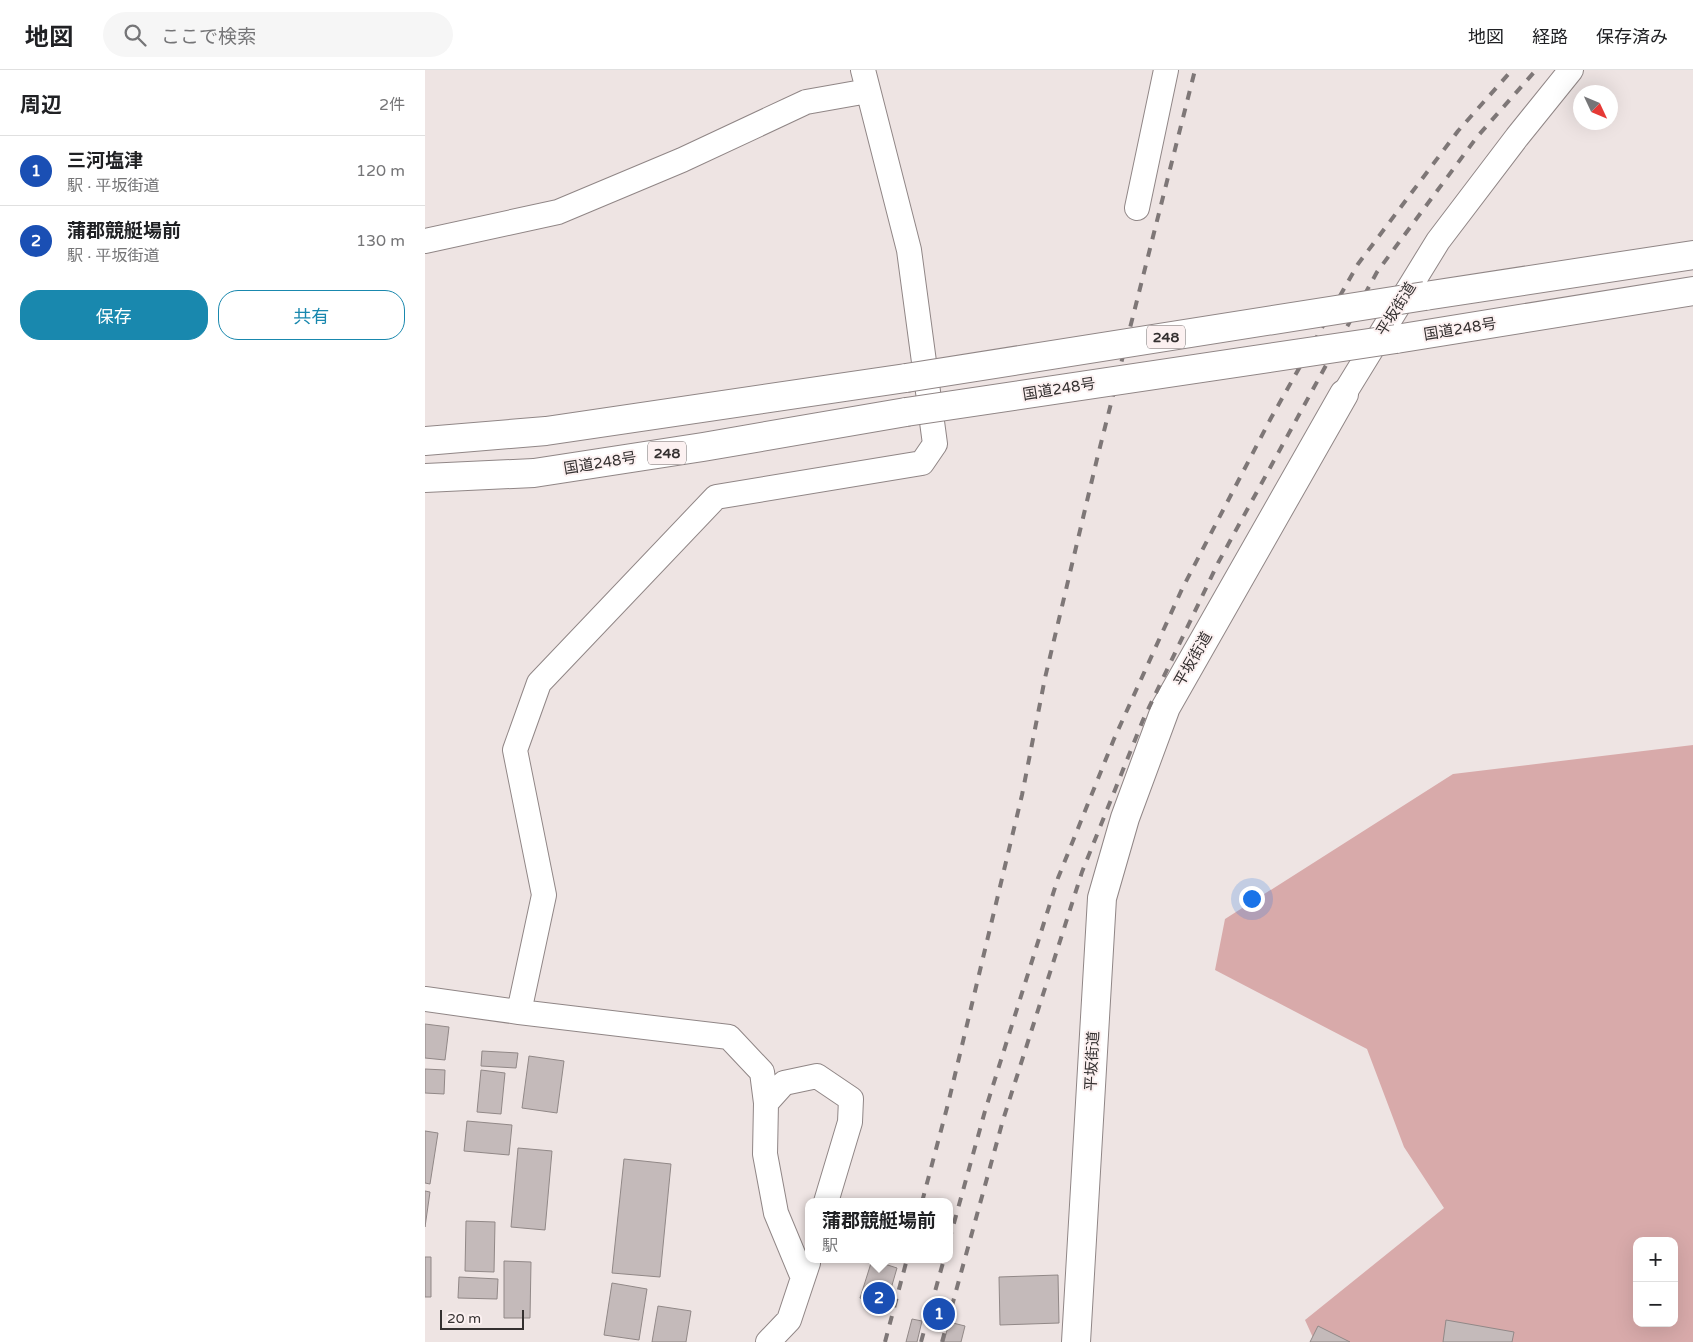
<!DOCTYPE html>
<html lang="ja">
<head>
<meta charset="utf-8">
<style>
	body { margin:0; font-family:"Varela Round","Noto Sans JP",sans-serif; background:#f6f6f6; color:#202124 }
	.controls { position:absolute; right:15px; bottom:15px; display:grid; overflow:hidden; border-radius:10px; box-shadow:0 5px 20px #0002 }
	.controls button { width:45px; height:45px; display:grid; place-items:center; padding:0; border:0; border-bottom:1px solid #e0e0e0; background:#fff; color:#202124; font:25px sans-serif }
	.compass { position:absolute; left:1148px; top:15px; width:45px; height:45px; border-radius:50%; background:#fff; box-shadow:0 5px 20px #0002; rotate:134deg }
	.scale { position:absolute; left:15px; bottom:12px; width:84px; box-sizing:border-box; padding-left:5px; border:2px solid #343030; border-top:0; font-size:14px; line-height:18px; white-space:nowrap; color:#343030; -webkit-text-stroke:4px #fcf1f1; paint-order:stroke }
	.you { position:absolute; left:826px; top:828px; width:18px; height:18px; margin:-12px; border:4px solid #fff; border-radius:50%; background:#1a73e8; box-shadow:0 0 0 8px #1a73e833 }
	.badge { display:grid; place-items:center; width:32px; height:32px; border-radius:50%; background:#1988ae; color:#fff; font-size:16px; font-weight:700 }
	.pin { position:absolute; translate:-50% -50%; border:2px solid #fff; box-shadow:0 1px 5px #0006 }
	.popup { position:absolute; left:380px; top:1128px; width:148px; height:65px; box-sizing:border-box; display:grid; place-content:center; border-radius:10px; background:#fff; filter:drop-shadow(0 1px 4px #0005); font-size:16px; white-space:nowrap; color:#757577 }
	.popup b { font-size:19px; color:#202124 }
	.popup::after { content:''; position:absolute; left:50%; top:100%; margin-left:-10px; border:10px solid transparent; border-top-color:#fff }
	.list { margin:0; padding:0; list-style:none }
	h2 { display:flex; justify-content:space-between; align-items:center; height:65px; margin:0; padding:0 20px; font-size:21px }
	h2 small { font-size:16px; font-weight:400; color:#757577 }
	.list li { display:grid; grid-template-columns:32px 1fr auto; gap:15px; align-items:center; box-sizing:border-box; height:70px; padding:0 20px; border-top:1px solid #e0e0e0 }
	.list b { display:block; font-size:19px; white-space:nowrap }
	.list p { margin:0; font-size:16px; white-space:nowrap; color:#757577 }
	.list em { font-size:16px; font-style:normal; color:#757577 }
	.actions { display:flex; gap:10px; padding:15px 20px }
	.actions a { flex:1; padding:11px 0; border:1px solid #1988ae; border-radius:20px; text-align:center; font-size:18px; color:#1988ae }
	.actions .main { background:#1988ae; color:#fff }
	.icon { flex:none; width:28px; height:28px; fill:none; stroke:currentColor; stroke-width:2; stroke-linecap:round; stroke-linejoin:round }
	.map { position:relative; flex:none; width:1268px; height:1272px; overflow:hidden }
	header { display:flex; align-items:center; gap:30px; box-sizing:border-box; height:70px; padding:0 25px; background:#fff; border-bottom:1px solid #e0e0e0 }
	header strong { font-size:24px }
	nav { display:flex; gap:28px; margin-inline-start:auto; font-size:18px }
	.search { width:350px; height:45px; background:#f6f6f6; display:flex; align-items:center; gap:12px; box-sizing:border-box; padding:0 18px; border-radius:28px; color:#757577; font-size:19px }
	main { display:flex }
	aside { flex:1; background:#fff }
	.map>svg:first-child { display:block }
	.forest { fill:#d8aaaa; fill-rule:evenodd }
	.building { fill:#c4baba; stroke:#918887 }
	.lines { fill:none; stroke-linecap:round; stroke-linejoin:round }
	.street-casing { stroke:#908686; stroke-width:26 }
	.secondary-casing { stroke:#908686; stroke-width:30 }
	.highway-casing { stroke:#908686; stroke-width:30 }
	.street { stroke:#fff; stroke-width:24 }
	.secondary { stroke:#fff; stroke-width:28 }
	.highway { stroke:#fff; stroke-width:28 }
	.rail { stroke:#7e7777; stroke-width:4; stroke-dasharray:9 9; stroke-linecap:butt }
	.highway-bridge-casing { stroke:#908686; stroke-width:30; stroke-linecap:butt }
	.highway-bridge { stroke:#fff; stroke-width:28 }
	.labels { text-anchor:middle; stroke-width:4; stroke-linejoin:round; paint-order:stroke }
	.shield { fill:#fcf1f1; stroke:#706a6a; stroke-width:1 }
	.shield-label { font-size:14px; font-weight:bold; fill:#343030 }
	.street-label { font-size:15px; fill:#343030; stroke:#fcf1f1 }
</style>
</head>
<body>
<header>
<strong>地図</strong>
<div class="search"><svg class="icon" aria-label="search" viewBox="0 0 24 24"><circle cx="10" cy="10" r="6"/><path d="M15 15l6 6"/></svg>ここで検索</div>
<nav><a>地図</a><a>経路</a><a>保存済み</a></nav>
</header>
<main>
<aside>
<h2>周辺<small>2件</small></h2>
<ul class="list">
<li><span class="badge" style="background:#1a4fb4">1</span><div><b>三河塩津</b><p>駅 · 平坂街道</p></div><em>120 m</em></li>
<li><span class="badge" style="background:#1a4fb4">2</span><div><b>蒲郡競艇場前</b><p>駅 · 平坂街道</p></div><em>130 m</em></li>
</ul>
<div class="actions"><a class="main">保存</a><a>共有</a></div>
</aside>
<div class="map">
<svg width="1268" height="1272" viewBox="0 0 1268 1272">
	<rect width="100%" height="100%" fill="#eee4e3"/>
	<path class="forest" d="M1268,675V1272H890L880,1250L1019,1138L979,1077L942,979L790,900L800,849L1028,704ZM1212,1171H1249V1253H1212Z"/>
	<path class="building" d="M0,954L24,957L20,990L0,988Z
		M57,981L93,983L91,998L56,996Z
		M104,986L139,991L132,1043L97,1038Z
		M0,999L20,1000L19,1024L0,1023Z
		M56,1000L80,1003L76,1044L52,1042Z
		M42,1051L87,1055L84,1085L39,1081Z
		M0,1061L13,1063L5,1114L0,1113Z
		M93,1078L127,1081L120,1160L86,1157Z
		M199,1089L246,1094L235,1207L187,1203Z
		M0,1121L5,1122L0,1157Z
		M41,1151L70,1152L69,1202L40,1201Z
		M0,1187H6V1227H0Z
		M447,1190L472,1198L461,1236L435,1228Z
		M79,1191L106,1192L105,1248H79Z
		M633,1205L634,1253L575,1255L574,1207Z
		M34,1207L73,1209L72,1229L33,1228Z
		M187,1213L222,1219L214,1270L179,1265Z
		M233,1236L266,1241L261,1272H227Z
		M487,1249L497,1251L492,1272H481Z
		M1021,1250L1089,1262L1087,1272H1018Z
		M524,1252L540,1256L536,1272H519Z
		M893,1256L925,1272H885Z"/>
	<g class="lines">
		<defs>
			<path id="street" d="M712,138L741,0
				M0,171L133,142L257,90L381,32L443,21
				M919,324L1013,171L1092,67L1146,0
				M0,929L94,942L119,825L90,680L114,613L291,427L497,393L510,374L484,180L438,0
				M94,942L304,967L337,1002L341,1033
				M378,1208L351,1143L340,1084L341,1033L359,1013L392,1006L426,1029L425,1052L401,1132
				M343,1272L364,1250L383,1193"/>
			<path id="secondary" d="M651,1272L677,828L700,748L741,637L919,324"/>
			<path id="highway" d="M1000,226L1268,185
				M971,269L1268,221
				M0,371L121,361L481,308
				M0,408L109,403L278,377L481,342"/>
		</defs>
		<use href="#street" class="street-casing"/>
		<use href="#secondary" class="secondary-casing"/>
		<use href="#highway" class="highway-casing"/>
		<use href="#street" class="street"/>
		<use href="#secondary" class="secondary"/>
		<use href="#highway" class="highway"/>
		<path class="rail" d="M497,1132L523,1034L597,725L620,608L672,389L770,0
			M524,1171L560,1041L633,808L689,669L757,519L846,348L933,194L1033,61L1087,0
			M460,1272L482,1189
			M496,1272L519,1189
			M517,1272L578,1050L657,802L718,650L793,493L952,202L1052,67L1111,0"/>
		<defs>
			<path id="highway-bridge" d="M481,308L1000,226
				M481,342L971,269"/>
		</defs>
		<use href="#highway-bridge" class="highway-bridge-casing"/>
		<use href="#highway-bridge" class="highway-bridge"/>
	</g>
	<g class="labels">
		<g class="shield">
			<rect x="722" y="255.5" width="38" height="23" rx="4"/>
			<rect x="223" y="371.5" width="38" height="23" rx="4"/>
		</g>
		<g class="shield-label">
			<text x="741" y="272">248</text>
			<text x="242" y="388">248</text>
		</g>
		<g class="street-label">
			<text transform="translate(971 239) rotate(-58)" y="5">平坂街道</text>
			<text transform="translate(1035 259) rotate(-9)" y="5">国道248号</text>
			<text transform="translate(634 319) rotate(-9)" y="5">国道248号</text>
			<text transform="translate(175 393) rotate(-9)" y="5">国道248号</text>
			<text transform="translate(768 589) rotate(-60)" y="5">平坂街道</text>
			<text transform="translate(667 991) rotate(-87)" y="5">平坂街道</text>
		</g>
	</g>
</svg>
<div class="controls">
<button>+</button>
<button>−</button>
</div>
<svg class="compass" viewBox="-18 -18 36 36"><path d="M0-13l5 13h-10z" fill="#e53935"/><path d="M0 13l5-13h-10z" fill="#757577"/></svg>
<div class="scale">20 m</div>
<div class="you"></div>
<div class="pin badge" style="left:514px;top:1244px;background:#1a4fb4">1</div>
<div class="pin badge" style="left:454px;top:1228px;background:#1a4fb4">2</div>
<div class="popup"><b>蒲郡競艇場前</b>駅</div>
</div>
</main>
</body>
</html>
